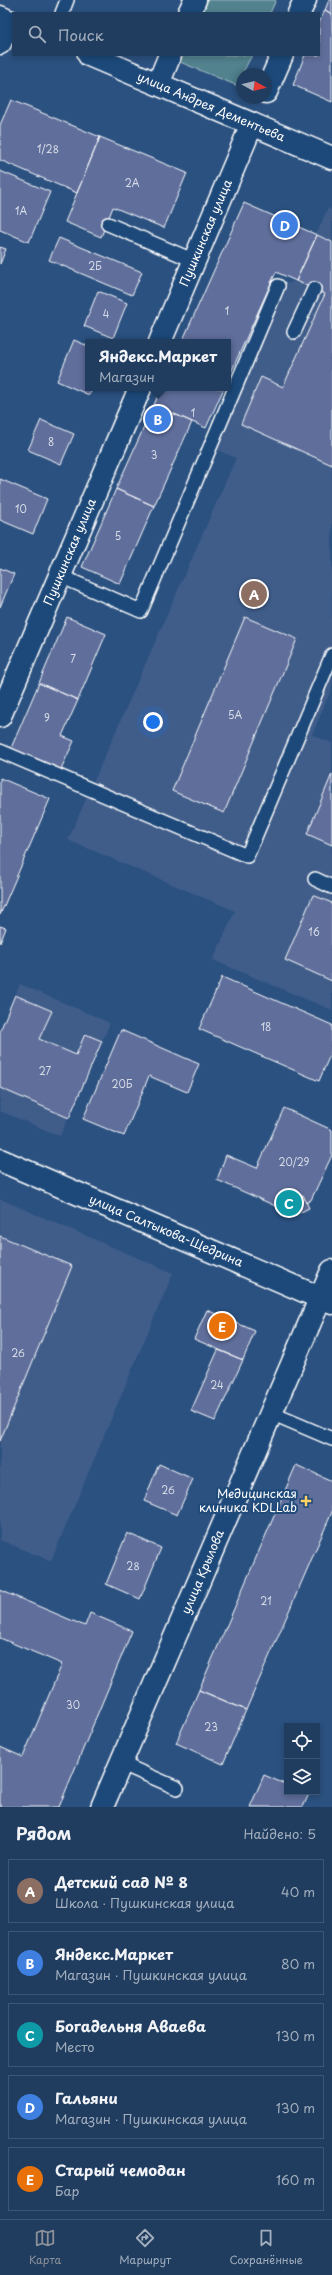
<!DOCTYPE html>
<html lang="ru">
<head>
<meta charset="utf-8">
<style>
	body { margin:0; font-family:"Playpen Sans",sans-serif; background:#2d4869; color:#f1f3f6 }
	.controls { position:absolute; right:12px; bottom:12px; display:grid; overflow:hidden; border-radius:0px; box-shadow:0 2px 6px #0003 }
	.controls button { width:36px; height:36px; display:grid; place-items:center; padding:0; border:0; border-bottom:1px solid #3d5675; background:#203d60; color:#f1f3f6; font:20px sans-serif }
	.compass { position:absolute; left:236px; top:68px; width:36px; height:36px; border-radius:50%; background:#203d60; box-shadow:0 2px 6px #0003; rotate:98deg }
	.you { position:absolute; left:153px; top:722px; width:14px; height:14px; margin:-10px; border:3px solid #fff; border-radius:50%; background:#1a73e8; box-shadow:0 0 0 6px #1a73e833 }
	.badge { display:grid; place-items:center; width:26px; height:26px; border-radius:50%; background:#8c9099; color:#fff; font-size:13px; font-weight:700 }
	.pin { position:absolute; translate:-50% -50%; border:2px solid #fff; box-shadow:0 1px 4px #0006 }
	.popup { position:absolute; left:85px; top:339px; width:146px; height:52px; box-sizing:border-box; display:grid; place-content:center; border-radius:0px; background:#203d60; filter:drop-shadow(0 1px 3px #0005); font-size:13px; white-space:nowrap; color:#a2aebd }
	.popup b { font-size:15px; color:#f1f3f6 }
	.popup::after { content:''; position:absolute; left:50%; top:100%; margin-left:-8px; border:8px solid transparent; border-top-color:#203d60 }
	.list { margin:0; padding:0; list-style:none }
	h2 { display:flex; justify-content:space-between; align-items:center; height:52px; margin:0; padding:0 16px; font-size:17px }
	h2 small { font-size:13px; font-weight:400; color:#a2aebd }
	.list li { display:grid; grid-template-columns:26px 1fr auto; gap:12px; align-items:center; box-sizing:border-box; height:64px; margin:0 8px 8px; padding:0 8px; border:1px solid #3d5675; border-radius:0px }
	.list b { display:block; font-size:15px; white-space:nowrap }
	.list p { margin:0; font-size:13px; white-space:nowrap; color:#a2aebd }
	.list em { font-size:13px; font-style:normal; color:#a2aebd }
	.icon { flex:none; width:22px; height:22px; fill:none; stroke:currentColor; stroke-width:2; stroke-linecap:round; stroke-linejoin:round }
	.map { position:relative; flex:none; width:332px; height:1807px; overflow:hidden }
	.search { position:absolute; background:#203d60; box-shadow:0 2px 6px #0003; left:12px; right:12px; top:12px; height:44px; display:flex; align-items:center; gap:10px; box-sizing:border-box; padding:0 14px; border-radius:0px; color:#a2aebd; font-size:15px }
	.sheet { height:412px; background:#203d60 }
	nav { display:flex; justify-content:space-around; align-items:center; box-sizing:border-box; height:56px; border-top:1px solid #3d5675; background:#203d60; font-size:11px; color:#a2aebd }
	nav a { display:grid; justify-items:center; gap:2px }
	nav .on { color:#8c9099 }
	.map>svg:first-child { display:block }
	.built { fill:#3f5d8a }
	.green { fill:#51828e; stroke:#a8c0c6 }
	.building { fill:#5f6e9b; stroke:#fff }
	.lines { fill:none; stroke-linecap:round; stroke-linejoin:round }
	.service-casing { stroke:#fff; stroke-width:16 }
	.minor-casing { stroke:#fff; stroke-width:25 }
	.tertiary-casing { stroke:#fff; stroke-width:25 }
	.service { stroke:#1f4a7a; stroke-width:13 }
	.minor { stroke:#1f4a7a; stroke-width:22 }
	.tertiary { stroke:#1f4a7a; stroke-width:22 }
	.poi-dot { fill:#ffd166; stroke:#1f4a7a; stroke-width:1.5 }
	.labels { text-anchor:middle; stroke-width:4; stroke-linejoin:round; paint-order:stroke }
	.number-label { font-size:10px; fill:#d7dbe6 }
	.street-label { font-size:12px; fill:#fff; stroke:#1f4a7a }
	.poi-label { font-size:12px; fill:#fff; stroke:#1f4a7a; text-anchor:end }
</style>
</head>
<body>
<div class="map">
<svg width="332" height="1807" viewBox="0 0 332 1807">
	<rect width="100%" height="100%" fill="#2b5180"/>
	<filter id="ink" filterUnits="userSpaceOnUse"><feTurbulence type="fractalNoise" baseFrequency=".025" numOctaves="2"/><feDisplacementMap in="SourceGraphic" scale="8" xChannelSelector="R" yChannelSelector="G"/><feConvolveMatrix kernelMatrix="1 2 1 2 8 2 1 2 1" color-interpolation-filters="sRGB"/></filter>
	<g filter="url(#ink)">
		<path class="built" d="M328,208L332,210V688L312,735L332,743V1010L213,960L235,911L68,840L236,458L210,447L278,286L296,281Z
			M20,984L110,1023L60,1136L0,1111V1030Z
			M0,1199L173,1273L51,1561L0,1540Z"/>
		<path class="green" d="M208,0H276L270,13H202Z
			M183,55H252L242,74L238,86L180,62Z"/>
		<path class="building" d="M329,0H332V14L325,10Z
			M325,10L332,14V102L293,85L305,55H319V23Z
			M11,100L100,137L77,193L0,160V125Z
			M100,137L187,173L164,228L113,207L101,237L65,222Z
			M0,171L50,192L29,242L0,230Z
			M244,203L317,235L296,281L276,272L228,379V342H182Z
			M317,235L332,242V465L241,424L261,377L283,387L325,294L296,281Z
			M59,238L142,272L132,295L49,260Z
			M0,247L6,249L0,264Z
			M98,291L127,303L113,338L84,326Z
			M74,340L88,346V388H93L89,395L57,381Z
			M161,388H224L206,428L154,405Z
			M154,405L192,422L154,506L116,489Z
			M41,420L74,434L61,464L28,450Z
			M0,479L47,499L33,534L0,520Z
			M116,489L154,506L120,584L82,567Z
			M0,568L14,574L0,607Z
			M67,617L106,634L78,700L39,683Z
			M245,617L297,639L224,813L172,791Z
			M39,683L78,700L62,736L74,741L60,771L11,748Z
			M332,774V845L307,834Z
			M0,778L50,799L0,915Z
			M313,895L332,903V981L285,960Z
			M0,926L6,928L0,943Z
			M222,977L332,1025V1050L319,1081L199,1029Z
			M15,995L52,1011L39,1039L76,1055L85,1034L102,1041L69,1118L0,1088V1031Z
			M121,1030L199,1064L187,1092L149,1076L124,1136L83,1119Z
			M284,1108L332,1130V1155L311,1200L306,1203L303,1195L289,1203L293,1210L289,1212L217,1180L226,1155L257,1168Z
			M303,1195L309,1208L295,1215L289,1203Z
			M0,1236L72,1266L0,1441Z
			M207,1310L255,1331L243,1360L194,1339Z
			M218,1350L243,1360L215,1421L191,1411Z
			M159,1464L193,1479L177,1515L144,1501Z
			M296,1465L332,1481V1512L246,1710L199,1690Z
			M127,1533L161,1548L140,1599L106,1584Z
			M0,1590L85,1626L90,1613L132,1631L59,1807H0V1747L23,1757L62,1664L0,1638Z
			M199,1690L246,1710L223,1764L176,1743Z
			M264,1775L287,1785V1792H304L309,1794L303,1807H250Z"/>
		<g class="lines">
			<defs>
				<path id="service" d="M62,13L67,0
					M108,224L195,261
					M294,332L314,289
					M60,576L141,611L278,286
					M0,751L247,856L332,655
					M315,879L332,887
					M271,1413L332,1439
					M120,1763L177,1788"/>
				<path id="minor" d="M0,43L9,21
					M160,342L252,124
					M0,716L140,388
					M0,1160L332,1303
					M102,1807L332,1271"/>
				<path id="tertiary" d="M189,13L195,0
					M299,13L305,0
					M0,17L13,23
					M89,55L332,158
					M158,84L170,55
					M266,92L282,55"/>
			</defs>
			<use href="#service" class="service-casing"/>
			<use href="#minor" class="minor-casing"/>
			<use href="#tertiary" class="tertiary-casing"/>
			<use href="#service" class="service"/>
			<use href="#minor" class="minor"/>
			<use href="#tertiary" class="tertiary"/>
		</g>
	</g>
	<path class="poi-dot" d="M304 1495h4v4h4v4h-4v4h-4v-4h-4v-4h4z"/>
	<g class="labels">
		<g class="number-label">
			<text x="48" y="153">1/28</text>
			<text x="132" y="187">2А</text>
			<text x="21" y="215">1А</text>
			<text x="95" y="270">2Б</text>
			<text x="227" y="315">1</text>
			<text x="106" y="318">4</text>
			<text x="193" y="417">1</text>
			<text x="51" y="446">8</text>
			<text x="154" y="459">3</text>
			<text x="21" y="513">10</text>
			<text x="118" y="540">5</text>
			<text x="73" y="663">7</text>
			<text x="235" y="719">5А</text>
			<text x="47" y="722">9</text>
			<text x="314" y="936">16</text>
			<text x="266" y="1031">18</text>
			<text x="45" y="1075">27</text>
			<text x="122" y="1088">20Б</text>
			<text x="294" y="1166">20/29</text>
			<text x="18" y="1357">26</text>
			<text x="217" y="1389">24</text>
			<text x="168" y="1494">26</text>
			<text x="133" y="1570">28</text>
			<text x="266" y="1605">21</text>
			<text x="73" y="1709">30</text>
			<text x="211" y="1731">23</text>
		</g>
		<g class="street-label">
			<text transform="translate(211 107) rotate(23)" y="4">улица Андрея Дементьева</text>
			<text transform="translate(206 233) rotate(-67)" y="4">Пушкинская улица</text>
			<text transform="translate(70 552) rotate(-67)" y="4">Пушкинская улица</text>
			<text transform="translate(166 1231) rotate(23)" y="4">улица Салтыкова-Щедрина</text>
			<text transform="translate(203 1572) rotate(-67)" y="4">улица Крылова</text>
		</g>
		<g class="poi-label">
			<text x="297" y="1498">Медицинская<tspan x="297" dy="14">клиника KDLLab</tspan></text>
		</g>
	</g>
</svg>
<div class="controls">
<button><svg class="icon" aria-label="locate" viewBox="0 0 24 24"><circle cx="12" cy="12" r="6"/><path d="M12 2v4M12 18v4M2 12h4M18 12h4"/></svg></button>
<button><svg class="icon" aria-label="layers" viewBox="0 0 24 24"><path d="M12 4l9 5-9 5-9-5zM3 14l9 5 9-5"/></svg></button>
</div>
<svg class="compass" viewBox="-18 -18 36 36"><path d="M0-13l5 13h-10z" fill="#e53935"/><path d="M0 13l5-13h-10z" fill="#a2aebd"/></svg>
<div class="you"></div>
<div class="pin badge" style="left:254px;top:594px;background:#8d6e63">A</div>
<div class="pin badge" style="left:158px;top:419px;background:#3f7fe0">B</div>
<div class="popup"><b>Яндекс.Маркет</b>Магазин</div>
<div class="pin badge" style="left:289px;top:1203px;background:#0f9aa8">C</div>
<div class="pin badge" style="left:285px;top:225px;background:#3f7fe0">D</div>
<div class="pin badge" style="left:222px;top:1326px;background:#e8710a">E</div>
<div class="search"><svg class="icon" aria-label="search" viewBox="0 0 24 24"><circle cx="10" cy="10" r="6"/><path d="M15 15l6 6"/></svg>Поиск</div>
</div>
<section class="sheet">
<h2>Рядом<small>Найдено: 5</small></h2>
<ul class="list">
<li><span class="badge" style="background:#8d6e63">A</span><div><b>Детский сад № 8</b><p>Школа · Пушкинская улица</p></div><em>40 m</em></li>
<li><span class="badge" style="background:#3f7fe0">B</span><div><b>Яндекс.Маркет</b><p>Магазин · Пушкинская улица</p></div><em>80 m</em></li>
<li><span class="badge" style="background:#0f9aa8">C</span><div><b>Богадельня Аваева</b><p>Место</p></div><em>130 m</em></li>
<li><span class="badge" style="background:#3f7fe0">D</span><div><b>Гальяни</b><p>Магазин · Пушкинская улица</p></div><em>130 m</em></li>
<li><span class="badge" style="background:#e8710a">E</span><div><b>Старый чемодан</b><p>Бар</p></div><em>160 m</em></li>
</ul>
</section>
<nav>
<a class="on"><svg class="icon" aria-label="map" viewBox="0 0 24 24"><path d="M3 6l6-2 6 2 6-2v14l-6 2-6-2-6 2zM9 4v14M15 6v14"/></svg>Карта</a>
<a><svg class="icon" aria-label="directions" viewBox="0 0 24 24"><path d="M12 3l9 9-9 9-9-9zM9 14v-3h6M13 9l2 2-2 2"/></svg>Маршрут</a>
<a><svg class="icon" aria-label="saved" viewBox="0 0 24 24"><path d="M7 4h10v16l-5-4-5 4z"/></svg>Сохранённые</a>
</nav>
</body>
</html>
